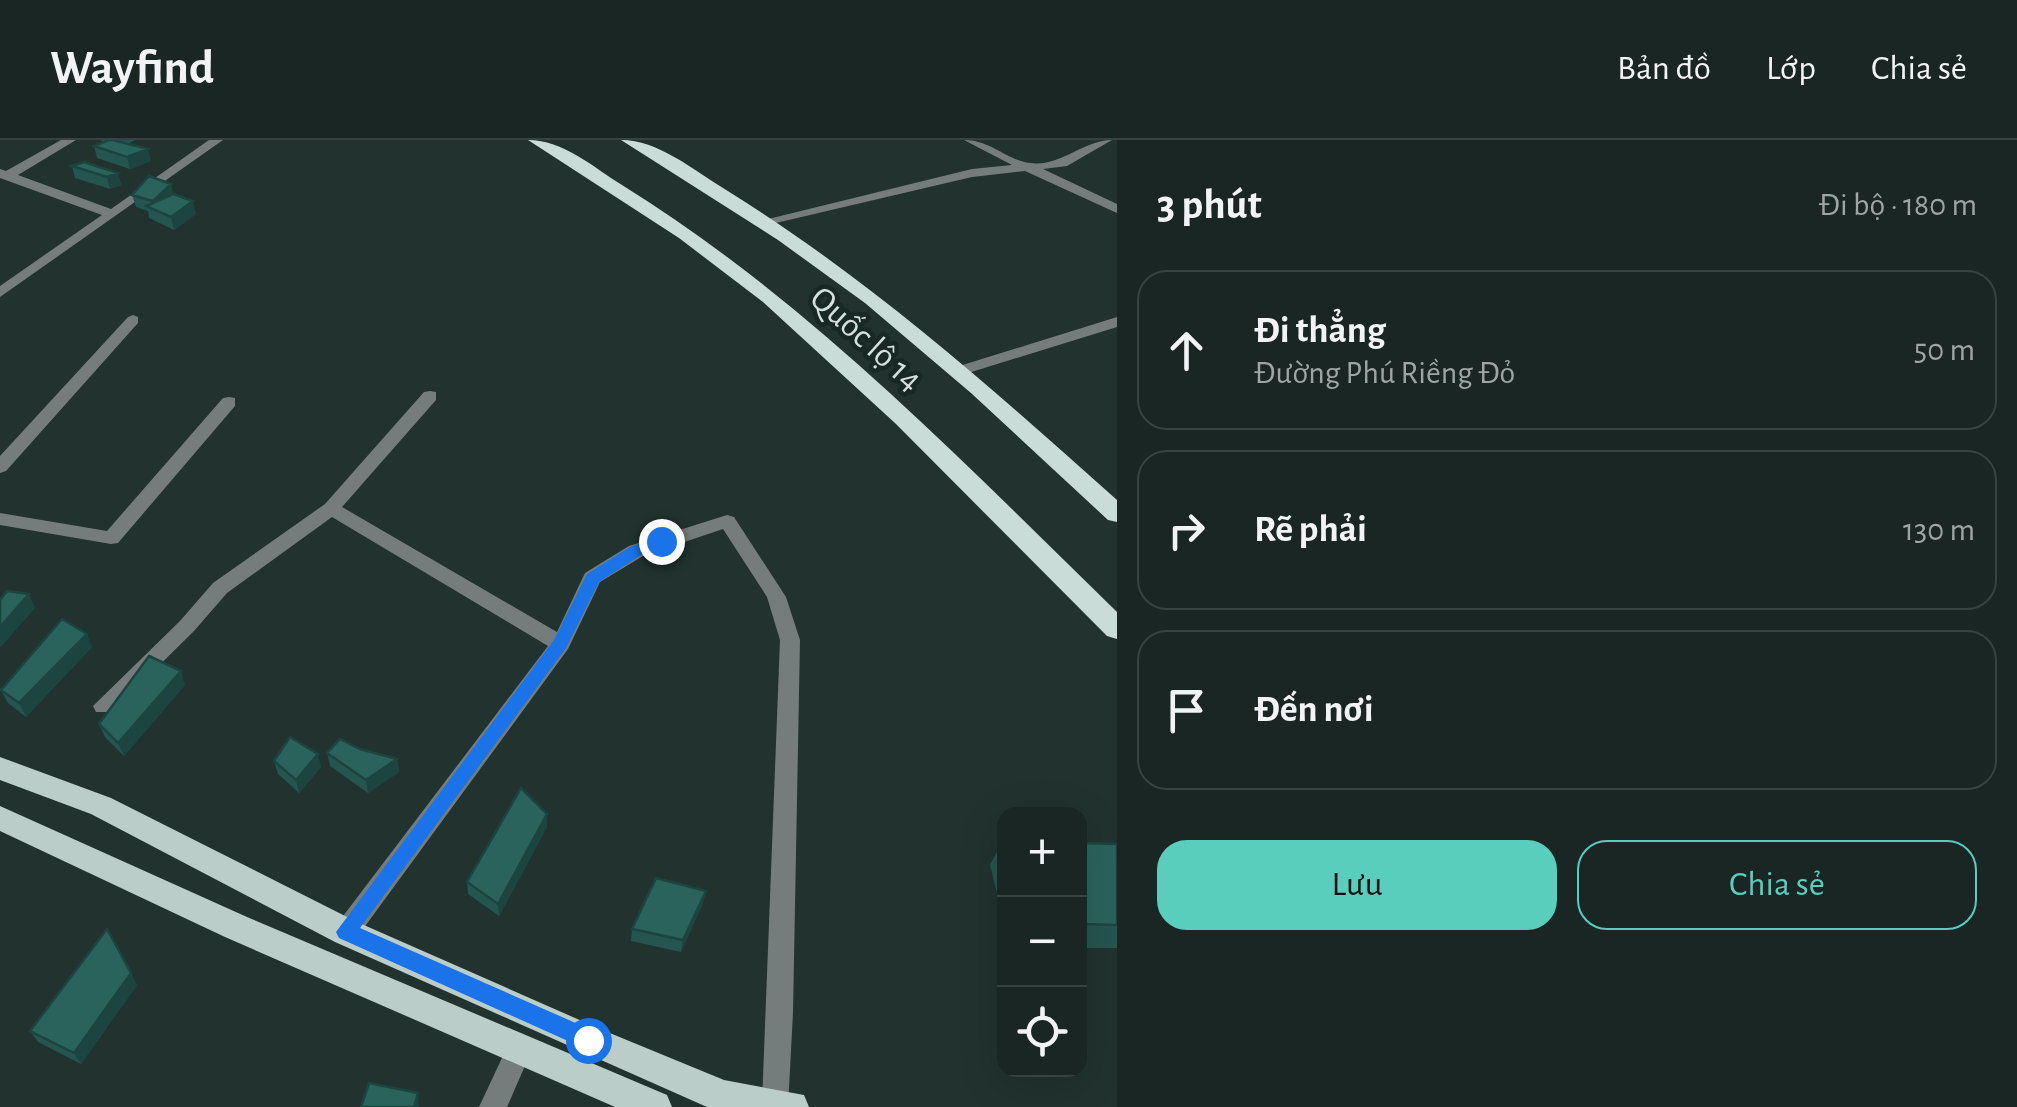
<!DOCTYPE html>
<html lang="vi">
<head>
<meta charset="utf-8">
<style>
	body { margin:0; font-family:"Alegreya Sans",sans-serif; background:#222e2b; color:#f1f3f6 }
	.controls { position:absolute; right:30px; bottom:30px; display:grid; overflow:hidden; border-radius:20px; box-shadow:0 10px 40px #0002 }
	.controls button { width:90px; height:90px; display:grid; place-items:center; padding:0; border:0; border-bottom:2px solid #374341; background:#192623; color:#f1f3f6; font:50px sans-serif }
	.stop { position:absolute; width:30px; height:30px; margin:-22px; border:8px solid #1a73e8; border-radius:50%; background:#fff }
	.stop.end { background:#1a73e8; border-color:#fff; box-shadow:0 2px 10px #0008 }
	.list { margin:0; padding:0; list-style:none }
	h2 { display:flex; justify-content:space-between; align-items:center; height:130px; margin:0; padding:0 40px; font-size:42px }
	h2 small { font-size:32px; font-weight:400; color:#9fa5a6 }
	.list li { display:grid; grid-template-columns:65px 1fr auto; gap:30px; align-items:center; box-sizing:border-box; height:160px; margin:0 20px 20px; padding:0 20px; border:2px solid #374341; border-radius:30px }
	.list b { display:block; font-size:38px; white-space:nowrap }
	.list p { margin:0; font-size:32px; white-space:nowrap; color:#9fa5a6 }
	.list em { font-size:32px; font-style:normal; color:#9fa5a6 }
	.actions { display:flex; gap:20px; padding:30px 40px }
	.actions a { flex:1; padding:22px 0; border:2px solid #5acebd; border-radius:30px; text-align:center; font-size:35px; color:#5acebd }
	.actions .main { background:#5acebd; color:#111 }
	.icon { flex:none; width:55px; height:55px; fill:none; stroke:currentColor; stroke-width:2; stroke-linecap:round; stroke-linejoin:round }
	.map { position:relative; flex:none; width:1117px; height:967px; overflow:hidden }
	header { display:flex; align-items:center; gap:60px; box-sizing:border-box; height:140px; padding:0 50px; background:#192623; border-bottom:2px solid #374341 }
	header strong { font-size:48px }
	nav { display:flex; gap:55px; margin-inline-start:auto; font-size:35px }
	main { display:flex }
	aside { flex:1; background:#192623 }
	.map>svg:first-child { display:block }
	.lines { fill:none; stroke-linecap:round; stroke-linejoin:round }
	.minor { fill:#757d7c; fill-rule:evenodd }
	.tertiary { fill:#757d7c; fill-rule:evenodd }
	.primary { fill:#bbcdc9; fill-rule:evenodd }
	.trunk { fill:#c9dcd8; fill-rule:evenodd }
	.wall { fill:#24554e }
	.shaded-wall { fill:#1d4540 }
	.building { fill:#2a635b; stroke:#1d4540; stroke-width:2.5 }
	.route { fill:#1a73e8 }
	.labels { text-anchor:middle; stroke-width:9; stroke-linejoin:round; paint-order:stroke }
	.street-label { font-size:35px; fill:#d5dfdd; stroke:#172825 }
</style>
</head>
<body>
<header>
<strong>Wayfind</strong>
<nav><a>Bản đồ</a><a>Lớp</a><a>Chia sẻ</a></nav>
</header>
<main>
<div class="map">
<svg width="1117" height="967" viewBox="0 0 1117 967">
	<rect width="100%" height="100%" fill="#21322f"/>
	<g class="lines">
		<path class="minor" d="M61,0H76L18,35L111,69L209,0H223L0,157V146L102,75L0,38V29L6,31Z
			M964,0C991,0 1006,20 1030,23C1061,27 1083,0 1112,0L1067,26L1043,29L1117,64V73L1025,31L972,37L763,86L756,82L972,29L1012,25Z
			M133,175L138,177V183L6,331L0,333V316L128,177Z
			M430,251L436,252V260L342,367L557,492L585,433L629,406L727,375L734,377L786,457L800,500L793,873L788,967H764L762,963L780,500L767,457L723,389L643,416L600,442L568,509L355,800L346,803L337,800L334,792L337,784L548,506L332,377L227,453L194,491L112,572H96L93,566L180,481L213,443L325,364L424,252Z
			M229,257L235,258V266L118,403L111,404L0,385V373L107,391L223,258Z
			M518,899L527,903L531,912L507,967H479L509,903Z"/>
		<path class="tertiary" d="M1117,177V187L965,234H953L951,231L953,228Z"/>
		<path class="primary" d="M0,617L111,658L357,782L600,889L724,940L804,955L809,967H707L335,802L91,674L0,640Z
			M0,666L247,777L667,955L672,967H615L225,797L0,691Z"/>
		<path class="trunk" d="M528,0C563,0 593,27 622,45C809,161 961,320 1117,472V499L1107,496L896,284L763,162L679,98Z
			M621,0C658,0 692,29 723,48C867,137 991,247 1117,360V382L1108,380L971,253L865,163L778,100Z"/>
	</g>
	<path class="wall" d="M100,0H135L128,4L151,21L130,29L97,18L94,6L105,2Z
		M72,26L118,33L121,45L110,49L75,38Z
		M174,54L196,74L174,90L149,78L148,71L136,67L132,55Z
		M92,507L26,577L8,563L1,550Z
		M185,545L124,616L105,597L99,584Z
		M360,609L397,619L399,632L368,653L330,626L327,613Z
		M274,621L321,627L299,653L278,634Z
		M547,687L499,776L468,754L467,742Z
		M1002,702H1004V781L990,725Z
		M1080,703L1117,704V808H1080Z
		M703,763L681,812L631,801L632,789Z
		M137,845L81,924L38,902L30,891Z"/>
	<path class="shaded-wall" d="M148,9L151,21L130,29L127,17Z
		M118,33L121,45L110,49L107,37Z
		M171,44L174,56L155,70L153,61Z
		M193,61L196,74L174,90L171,77Z
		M29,454L35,468L0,508V487Z
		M87,494L92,507L26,577L19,563Z
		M181,531L185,545L124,616L118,603Z
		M318,614L321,627L299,653L296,640Z
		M397,619L399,632L368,653L366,640Z
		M547,674V687L499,776L498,764Z
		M706,751L703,763L681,812L683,800Z
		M131,833L137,845L81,924L74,913Z
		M418,953L419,967H414Z"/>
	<path class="building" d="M109,0H113L148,9L127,17L94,6Z
		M84,22L118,33L107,37L72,26Z
		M149,36L171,44L153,61L132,55Z
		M173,54L193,61L171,77L146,66Z
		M7,451L29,454L0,487V460Z
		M62,479L87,494L19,563L1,550Z
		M149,516L181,531L118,603L99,584Z
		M290,597L318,614L296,640L274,621Z
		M340,599L360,609L397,619L366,640L327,613Z
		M521,648L547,674L498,764L467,742Z
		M1080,703L1117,704V785L1080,784Z
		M656,738L706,751L683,800L632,789Z
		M107,789L131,833L74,913L30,891Z
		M369,943L418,953L414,967H361Z"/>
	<path class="route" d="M661,396L667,397V404L641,415L599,442L566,508L360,788L596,892L599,900L596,907L588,910L339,798L336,792L554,500L587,434L630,407Z"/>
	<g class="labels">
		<g class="street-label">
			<text transform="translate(867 198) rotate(42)" y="12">Quốc lộ 14</text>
		</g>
	</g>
</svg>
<div class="controls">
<button>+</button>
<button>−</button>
<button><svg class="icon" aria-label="locate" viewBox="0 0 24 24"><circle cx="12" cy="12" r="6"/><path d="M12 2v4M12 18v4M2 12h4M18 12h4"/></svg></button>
</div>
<div class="stop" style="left:588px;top:900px"></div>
<div class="stop end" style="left:661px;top:401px"></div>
</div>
<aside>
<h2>3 phút<small>Đi bộ · 180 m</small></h2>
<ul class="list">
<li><svg class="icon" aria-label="ahead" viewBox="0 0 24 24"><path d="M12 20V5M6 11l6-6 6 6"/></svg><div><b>Đi thẳng</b><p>Đường Phú Riềng Đỏ</p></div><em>50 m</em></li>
<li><svg class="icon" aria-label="right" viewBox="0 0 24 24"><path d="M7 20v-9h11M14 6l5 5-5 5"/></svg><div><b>Rẽ phải</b></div><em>130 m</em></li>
<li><svg class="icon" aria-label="arrive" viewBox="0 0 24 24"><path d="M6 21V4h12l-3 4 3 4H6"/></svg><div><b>Đến nơi</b></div></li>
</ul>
<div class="actions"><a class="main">Lưu</a><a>Chia sẻ</a></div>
</aside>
</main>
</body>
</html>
